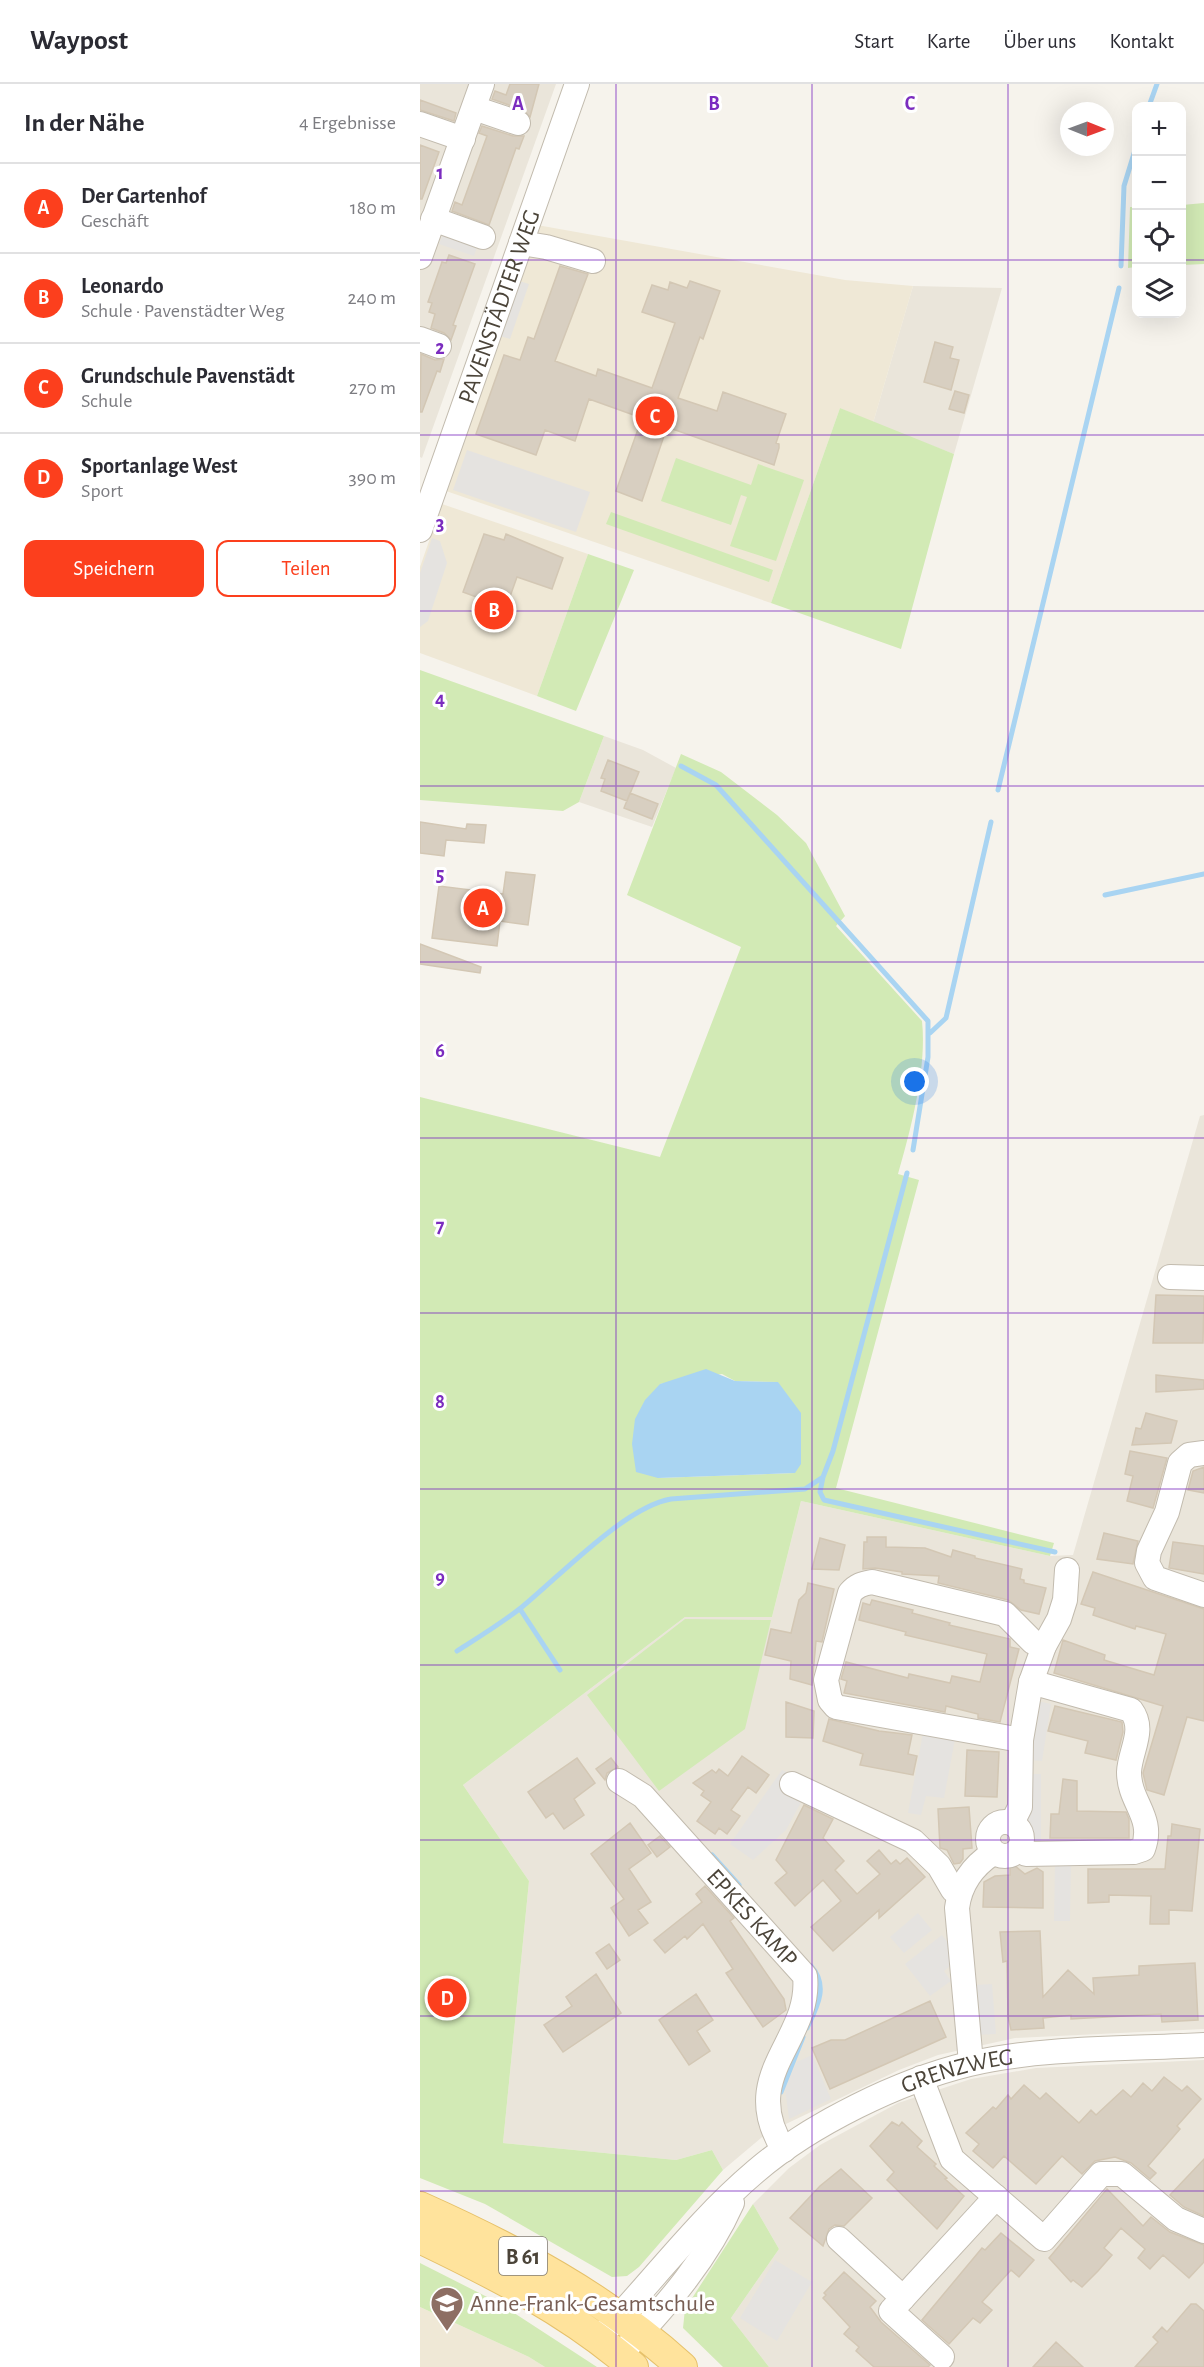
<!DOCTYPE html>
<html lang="de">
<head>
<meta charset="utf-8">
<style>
	body { margin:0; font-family:"Alegreya Sans",sans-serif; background:#f2f2f3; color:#2b2b33 }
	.controls { position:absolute; right:18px; top:18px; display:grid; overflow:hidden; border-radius:12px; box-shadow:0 6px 24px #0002 }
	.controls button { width:54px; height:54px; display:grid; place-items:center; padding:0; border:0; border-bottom:2px solid #e1e1e2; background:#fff; color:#2b2b33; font:30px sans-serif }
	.compass { position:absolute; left:640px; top:18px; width:54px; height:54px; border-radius:50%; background:#fff; box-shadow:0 6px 24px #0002; rotate:91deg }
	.you { position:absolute; left:495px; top:998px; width:21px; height:21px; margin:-15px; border:4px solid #fff; border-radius:50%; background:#1a73e8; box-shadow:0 0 0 9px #1a73e833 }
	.badge { display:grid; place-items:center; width:39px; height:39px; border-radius:50%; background:#fc3f1d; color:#fff; font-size:20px; font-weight:700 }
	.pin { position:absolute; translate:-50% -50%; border:3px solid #fff; box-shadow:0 2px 6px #0006 }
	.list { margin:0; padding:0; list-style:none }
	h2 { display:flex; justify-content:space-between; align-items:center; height:78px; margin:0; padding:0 24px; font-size:26px }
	h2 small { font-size:20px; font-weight:400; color:#7c7c81 }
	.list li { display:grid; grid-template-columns:39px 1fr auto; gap:18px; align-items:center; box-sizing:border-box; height:90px; padding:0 24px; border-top:2px solid #e1e1e2 }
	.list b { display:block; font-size:22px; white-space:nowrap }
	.list p { margin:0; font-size:20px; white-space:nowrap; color:#7c7c81 }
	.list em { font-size:20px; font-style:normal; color:#7c7c81 }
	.actions { display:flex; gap:12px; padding:18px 24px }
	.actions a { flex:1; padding:14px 0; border:2px solid #fc3f1d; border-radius:12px; text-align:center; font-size:21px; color:#fc3f1d }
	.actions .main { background:#fc3f1d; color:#fff }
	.icon { flex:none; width:33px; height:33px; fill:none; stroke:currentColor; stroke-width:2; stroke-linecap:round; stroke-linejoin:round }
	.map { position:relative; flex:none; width:784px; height:2283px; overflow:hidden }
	header { display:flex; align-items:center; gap:36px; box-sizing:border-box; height:84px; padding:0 30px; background:#fff; border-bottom:2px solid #e1e1e2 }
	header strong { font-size:28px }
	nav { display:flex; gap:33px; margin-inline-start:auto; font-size:21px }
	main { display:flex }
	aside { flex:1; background:#fff }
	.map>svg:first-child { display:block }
	.residential { fill:#eae5da }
	.education { fill:#efe8d6 }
	.green { fill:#d2eab5; fill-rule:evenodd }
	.parking { fill:#e5e3e0 }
	.water { fill:#a9d4f2 }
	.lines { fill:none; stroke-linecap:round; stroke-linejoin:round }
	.stream { stroke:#a9d4f2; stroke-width:5 }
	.building { fill:#d8cfc1; stroke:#d3c7b4; stroke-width:1.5 }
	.minor-casing { stroke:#c2bbae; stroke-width:26 }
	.major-casing { stroke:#e6c16a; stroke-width:32 }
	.minor { stroke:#fff; stroke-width:24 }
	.major { stroke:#ffe39c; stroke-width:30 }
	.grid { fill:none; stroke:#7b2cbf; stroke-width:1.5; stroke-opacity:0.55 }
	.labels { text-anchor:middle; stroke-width:6; stroke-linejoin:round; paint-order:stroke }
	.shield { fill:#fff; stroke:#817c74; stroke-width:1.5 }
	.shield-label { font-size:22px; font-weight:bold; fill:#4b4439 }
	.street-label { font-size:24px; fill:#4b4439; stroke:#fff }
	.education-label { font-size:24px; fill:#785e54; stroke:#fff; text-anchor:start }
	.grid-label { font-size:20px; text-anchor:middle; font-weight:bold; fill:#7b2cbf; stroke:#fff; stroke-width:6; stroke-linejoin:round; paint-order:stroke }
</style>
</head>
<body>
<header>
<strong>Waypost</strong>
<nav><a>Start</a><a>Karte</a><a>Über uns</a><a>Kontakt</a></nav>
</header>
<main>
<aside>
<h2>In der Nähe<small>4 Ergebnisse</small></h2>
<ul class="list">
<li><span class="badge">A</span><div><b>Der Gartenhof</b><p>Geschäft</p></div><em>180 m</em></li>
<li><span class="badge">B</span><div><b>Leonardo</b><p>Schule · Pavenstädter Weg</p></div><em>240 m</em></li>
<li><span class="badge">C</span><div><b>Grundschule Pavenstädt</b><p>Schule</p></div><em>270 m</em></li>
<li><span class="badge">D</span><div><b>Sportanlage West</b><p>Sport</p></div><em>390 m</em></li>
</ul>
<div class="actions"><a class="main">Speichern</a><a>Teilen</a></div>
</aside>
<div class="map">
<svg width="784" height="2283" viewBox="0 0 784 2283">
	<rect width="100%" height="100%" fill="#f6f3ec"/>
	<path class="residential" d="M0,0H136L2,374L0,373Z
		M493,202L582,204L534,370L453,339Z
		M184,652L223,666L256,684L232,743L159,718Z
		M784,1031V1945L595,1954L518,1971L479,1986L347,2049L303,2086L292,2066L256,2076L83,2059L109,1797L43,1701L265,1533H352L381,1417L630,1472L653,1471L780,1032Z
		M784,1976V2283H349L311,2234L359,2165L333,2120L369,2084L400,2061L478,2019L551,1995L616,1984Z"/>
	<path class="education" d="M117,141L425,196L493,202L453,339L420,324L351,519L26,407Z
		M22,420L168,470L117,612L0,569V483Z
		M0,2223L109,2273L125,2283H0Z"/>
	<path class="green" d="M784,119V180L762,181V121Z
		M710,123H716V183L708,184Z
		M420,324L534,370L481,565L351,519Z
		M256,374L331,401L338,380L384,396L356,477L310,462L327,413L321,411L311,441L241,417Z
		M191,428L353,486L349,498L186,440Z
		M168,470L214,486L156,627L117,612Z
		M0,586L184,652L159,718L143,727L0,716Z
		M261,670L301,688L357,731L386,759L425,832L416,842L502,937C507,984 491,1045 478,1090L499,1096L416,1404L634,1459L630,1472L381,1417L352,1533H265L43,1701L109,1797L83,2059L256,2076L292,2066L303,2086L219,2183L207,2192L192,2193L65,2120L0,2094V1013L240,1073L321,863L207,811ZM302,1290L315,1297L358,1298L375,1389L238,1394L240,1300Z
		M265,1535L351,1536L325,1645L239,1707L167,1611Z
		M333,2120L359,2165L311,2234L349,2283H303L263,2244L265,2225Z
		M0,2179L79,2219L177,2283H125L109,2273L0,2223Z"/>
	<path class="parking" d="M24,148L58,160L54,172L19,160Z
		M99,197L109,200L90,255L80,252Z
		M47,366L170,408L156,448L33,406Z
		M12,454L20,457L27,479L8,537L0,543V489Z
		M617,1617L631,1620L622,1677L608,1676Z
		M503,1649L535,1655L524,1714L506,1712L501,1731L488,1729Z
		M362,1686L391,1700L366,1746L333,1776L310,1760Z
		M607,1690H621V1760H608Z
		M635,1779H651L650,1837H634Z
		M498,1829L512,1846L484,1869L470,1853Z
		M522,1851L529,1860L530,1882L524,1887L531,1897L510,1912L485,1880Z
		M572,1900L576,1950L557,1951L554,1901Z
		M392,1971L411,2015L369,2035L365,2004L377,1978Z
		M355,2176L392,2198L357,2257L320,2234Z"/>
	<path class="water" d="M286,1285L315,1297L358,1298L381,1329V1380L375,1389L238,1394L216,1388L212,1360L215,1335L225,1316L240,1300Z"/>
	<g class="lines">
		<path class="stream" d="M729,22L737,0
			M701,182L704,102L716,63
			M261,682L296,701L508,937V973L493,1066
			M578,706L699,204
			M685,811L784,790
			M510,949L526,934L571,738
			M403,1393L400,1408L404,1416L635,1468
			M100,1525L140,1586
			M37,1567C59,1553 82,1539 102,1523C141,1491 205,1423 251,1415L385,1405L403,1393L413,1367L487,1089
			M292,1771L319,1801
			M387,1944C397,1923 409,1902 391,1882
			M361,2008L383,1953"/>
	</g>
	<path class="building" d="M90,0H119L110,33L103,26L72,15L75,7L86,11Z
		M0,16L36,29L34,37L0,26Z
		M62,42L93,52H104L99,65L96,64L69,141L32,127L35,118L42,121L67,52L59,49Z
		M0,61L19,68L2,115H0Z
		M29,171L55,180L33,241L36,242L31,256L24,249L11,244L15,230L9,228L12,219L8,218L22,178L26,179Z
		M140,182L168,190L135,277L176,292L178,285L232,304L255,239L222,228L232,201L248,206L250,198L267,204L270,197L300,207L283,255L280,253L258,314L297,327L303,308L366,330L356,359L359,360V364L354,381L247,343L222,417L196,407L222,334L169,315L155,357L125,346L116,371L56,350L84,271L100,276L108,253L114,255Z
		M515,258L533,263L530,274L539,276L531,306L504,298Z
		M1,270L15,276L24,275L20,288L17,287L2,328H0Z
		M535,307L549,311L544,329L529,325Z
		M64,450L84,456L86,450L143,474L132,505L97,493L86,524L43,508Z
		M188,676L219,688L207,717L181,707L185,695L181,694Z
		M210,709L238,720L232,735L204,724Z
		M0,738L46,745L47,740L66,741L64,759L26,756L24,772L0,769Z
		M86,788L115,791L108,841L80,837L77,862L12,854L19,802L83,810Z
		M0,860L61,883L60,889L0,880Z
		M736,1211L784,1212L783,1259H733Z
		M736,1291L784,1296V1305L736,1308Z
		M726,1329L757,1337L751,1359L712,1361L716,1344L721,1345Z
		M710,1367L747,1374L733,1424L707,1417L713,1392L705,1390Z
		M784,1383V1409L768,1406L773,1387Z
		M684,1449L718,1457L713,1480L677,1475Z
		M447,1453H466V1463L505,1464L531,1473L533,1466L555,1472V1474L602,1485L600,1495L604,1496V1499L626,1504L619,1530L601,1526L588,1516L518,1499L519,1492L482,1490V1488L455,1484L443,1485L444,1458H447Z
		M400,1454L425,1461L419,1486L392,1485Z
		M753,1458L784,1462V1490L749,1484Z
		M673,1488L784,1525V1637L767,1633L744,1711L727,1706L723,1689L743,1622L634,1589L643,1556L685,1571L684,1576L734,1591L746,1550L716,1542L715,1545L673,1531L675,1524L661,1520Z
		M388,1499L414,1505L402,1558L396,1557L392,1601L370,1595L371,1577L345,1571L351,1545L371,1549L379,1516L386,1509Z
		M452,1516L493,1526L492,1529L530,1539L529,1541L590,1555V1563L599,1565L580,1638L558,1634V1630L526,1622L525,1628L424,1609L427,1597L421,1595L426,1578L488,1594L489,1590L530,1599L532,1592L560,1598L567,1570L485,1551L486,1548L439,1536L443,1519L450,1521Z
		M366,1618L394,1627L393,1654L366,1653Z
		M635,1622L702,1638L703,1648L696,1676L665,1669L668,1657L628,1647Z
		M409,1635L459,1647L492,1651L488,1670L497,1672L493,1691L440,1681L443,1670L403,1657Z
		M547,1666L579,1668L577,1713L545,1712Z
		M322,1672L349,1691L336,1709L328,1703L311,1726L320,1732L307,1750L299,1744L295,1750L277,1737L291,1718L281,1711L284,1707L273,1699L292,1686L296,1689L299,1685L308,1692Z
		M157,1674L175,1699L154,1715L164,1731L144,1745L133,1729L126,1734L108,1708Z
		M191,1674L198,1683L187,1689L185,1696L176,1685Z
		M643,1695L657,1697V1727L706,1728L709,1735V1754H630L631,1730H639Z
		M384,1721L413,1735L403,1754L424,1777L415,1786L437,1810L460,1790L447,1777L459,1766L471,1780L476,1776L480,1780L487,1774L505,1793L459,1834V1826L413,1867L391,1843L421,1817L403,1796L375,1822L355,1799L367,1789L356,1776Z
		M549,1723L552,1764L543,1765V1775L540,1779L534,1780L527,1766L520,1764L518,1725Z
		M210,1739L231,1769L209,1785L231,1818L218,1826L228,1839L209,1852L191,1824L204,1815L171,1770Z
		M752,1740L780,1745L772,1827L749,1826V1840H730L731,1812L689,1811V1818L668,1819V1785H745L748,1752H751Z
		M240,1752L250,1763L237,1773L228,1761Z
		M590,1778L605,1790L617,1784L623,1788V1824L563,1823L564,1798L575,1792L590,1791Z
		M285,1802L314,1834L310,1837L364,1915L366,1926L343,1943L306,1889L313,1885L283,1840L267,1855L265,1852L245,1869L234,1856L282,1818L276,1810Z
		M620,1847L623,1913L648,1886L674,1910L673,1894L719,1891V1882L775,1879L778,1936L742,1938L741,1930L651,1935V1931L623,1934L624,1944L591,1946L588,1932L587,1877L583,1878L580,1848Z
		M189,1860L200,1876L187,1885L176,1869Z
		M176,1890L201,1929L143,1968L124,1941L152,1922L146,1913Z
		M276,1910L293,1936L277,1947L290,1967L269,1981L239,1936Z
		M510,1917L526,1953L410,2005L392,1964L411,1956H425Z
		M744,1993L762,2007L767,2002L781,2015L757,2042L760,2045L728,2082L736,2089L730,2095L711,2079L695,2073L675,2077L662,2090L642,2072L616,2100L584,2072L573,2084L553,2067L559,2060L546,2049L573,2023L576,2025L588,2011L591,2015L604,2001L620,2015L626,2009L659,2039L671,2026L676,2031L703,2006L711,2013L723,1999L732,2007Z
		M472,2038L479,2042L482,2038L502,2057L497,2063L516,2080L514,2082L527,2094L525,2095L544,2112L517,2145L467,2096L474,2088L450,2062Z
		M784,2075V2132L764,2123L750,2111Z
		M421,2085L452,2114L424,2142L415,2141L409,2145L403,2162L370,2134L400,2102Z
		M687,2105L723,2142L731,2133L750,2148L784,2161V2178L769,2194L743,2171L730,2185L718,2174L725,2165L701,2144L684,2164L692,2171L678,2187L662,2203L653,2196L651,2198L629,2174Z
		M581,2149L614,2176L599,2193L591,2186L562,2218L572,2226L560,2239L553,2234L529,2260L502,2236L562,2164L565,2166Z
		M424,2188L456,2217L450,2223L461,2238L510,2281L508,2283H454L436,2267L439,2263L424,2250L430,2243L403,2214L406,2211L404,2209Z
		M771,2220H776L784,2227V2283H715L738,2258L733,2253L742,2243L747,2248Z
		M636,2258L663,2283H613Z"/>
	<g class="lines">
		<defs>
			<g id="minor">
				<path d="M54,24L98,39"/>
				<path d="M0,40L43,55"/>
				<path d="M13,135L63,153"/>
				<path d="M101,159L126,163L173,177"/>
				<path d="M0,173L62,0"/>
				<path d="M0,255L19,262"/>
				<path id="s1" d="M0,446L157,0"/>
				<path d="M750,1193L784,1194"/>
				<path d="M784,1369L769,1371L760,1379L747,1428L729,1467L727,1479L735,1494L784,1511"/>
				<path d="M601,1656L416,1623L410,1616L406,1596L430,1509C437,1501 442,1500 452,1498L585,1530L613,1558L624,1562"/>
				<path id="s2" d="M199,1697L223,1712L385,1892C392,1957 316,1991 364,2066"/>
				<path d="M372,1700L493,1757L519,1782L533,1806L539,1809"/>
				<circle cx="585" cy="1755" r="17"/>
				<path d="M592,1739L600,1723L601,1656L611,1598L624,1562L639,1535L645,1516L647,1486"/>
				<path d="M600,1765L606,1770L714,1768L723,1765C735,1733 709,1719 709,1688C710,1666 726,1646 711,1626L611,1598"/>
				<path d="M551,1979L537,1824C540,1799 553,1782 573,1769"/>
				<path d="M501,1994L532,2075L624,2155L681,2090H702L756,2135L784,2147"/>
				<path d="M419,2155L483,2214"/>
				<path id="s3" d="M178,2255C231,2199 278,2136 336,2087C391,2040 479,1997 549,1980C619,1963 712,1965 784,1961"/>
				<path d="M208,2262C249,2219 288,2173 312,2119"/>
				<path d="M522,2273L471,2227L576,2113"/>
			</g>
			<path id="major" d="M0,2123C94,2165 186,2214 262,2283
				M0,2154C75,2190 150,2228 213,2283"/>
		</defs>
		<use href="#minor" class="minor-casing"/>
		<use href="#major" class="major-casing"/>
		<use href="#minor" class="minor"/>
		<use href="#major" class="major"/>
	</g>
	<path class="grid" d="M196,0V2283M392,0V2283M588,0V2283M0,176H716M762,176H784M0,351H784M0,527H784M0,702H784M0,878H784M0,1054H784M0,1229H784M0,1405H784M0,1581H784M0,1756H784M0,1932H784M0,2107H784"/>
	<defs>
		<symbol id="school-pin" viewBox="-11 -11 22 30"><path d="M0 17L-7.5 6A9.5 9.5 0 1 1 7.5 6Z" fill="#8d6e63" stroke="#fff"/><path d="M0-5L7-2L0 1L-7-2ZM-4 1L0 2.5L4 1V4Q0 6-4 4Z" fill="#fff"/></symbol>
	</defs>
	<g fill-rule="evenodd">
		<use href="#school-pin" x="8" y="2200" width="38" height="52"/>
	</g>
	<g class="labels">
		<rect class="shield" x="79" y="2153" width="48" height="38" rx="4.5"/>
		<g class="shield-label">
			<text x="103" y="2180">B 61</text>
		</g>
		<g class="street-label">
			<text dy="8" stroke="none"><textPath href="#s1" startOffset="237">PAVENSTÄDTER WEG</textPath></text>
			<text dy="8" stroke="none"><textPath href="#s2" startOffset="192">EPKES KAMP</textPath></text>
			<text dy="8" stroke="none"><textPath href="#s3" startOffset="458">GRENZWEG</textPath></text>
		</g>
		<g class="education-label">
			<text x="50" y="2227">Anne-Frank-Gesamtschule</text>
		</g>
	</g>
	<g class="grid-label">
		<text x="98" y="26">A</text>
		<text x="294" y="26">B</text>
		<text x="490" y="26">C</text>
		<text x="20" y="95">1</text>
		<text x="20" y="270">2</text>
		<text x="20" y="446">3</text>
		<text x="20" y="621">4</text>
		<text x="20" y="797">5</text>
		<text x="20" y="973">6</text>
		<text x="20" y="1148">7</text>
		<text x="20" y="1324">8</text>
		<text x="20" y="1500">9</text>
	</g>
</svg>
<div class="controls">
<button>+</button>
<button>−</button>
<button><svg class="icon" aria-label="locate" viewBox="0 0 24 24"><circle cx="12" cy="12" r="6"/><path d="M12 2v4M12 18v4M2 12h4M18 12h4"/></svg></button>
<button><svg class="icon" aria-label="layers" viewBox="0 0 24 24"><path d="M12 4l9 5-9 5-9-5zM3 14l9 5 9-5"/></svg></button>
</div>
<svg class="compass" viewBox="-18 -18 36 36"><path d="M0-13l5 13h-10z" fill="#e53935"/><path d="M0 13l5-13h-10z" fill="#7c7c81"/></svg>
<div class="you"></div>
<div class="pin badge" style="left:63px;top:824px">A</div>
<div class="pin badge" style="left:74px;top:526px">B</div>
<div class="pin badge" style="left:235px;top:332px">C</div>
<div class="pin badge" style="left:27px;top:1914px">D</div>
</div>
</main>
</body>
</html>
